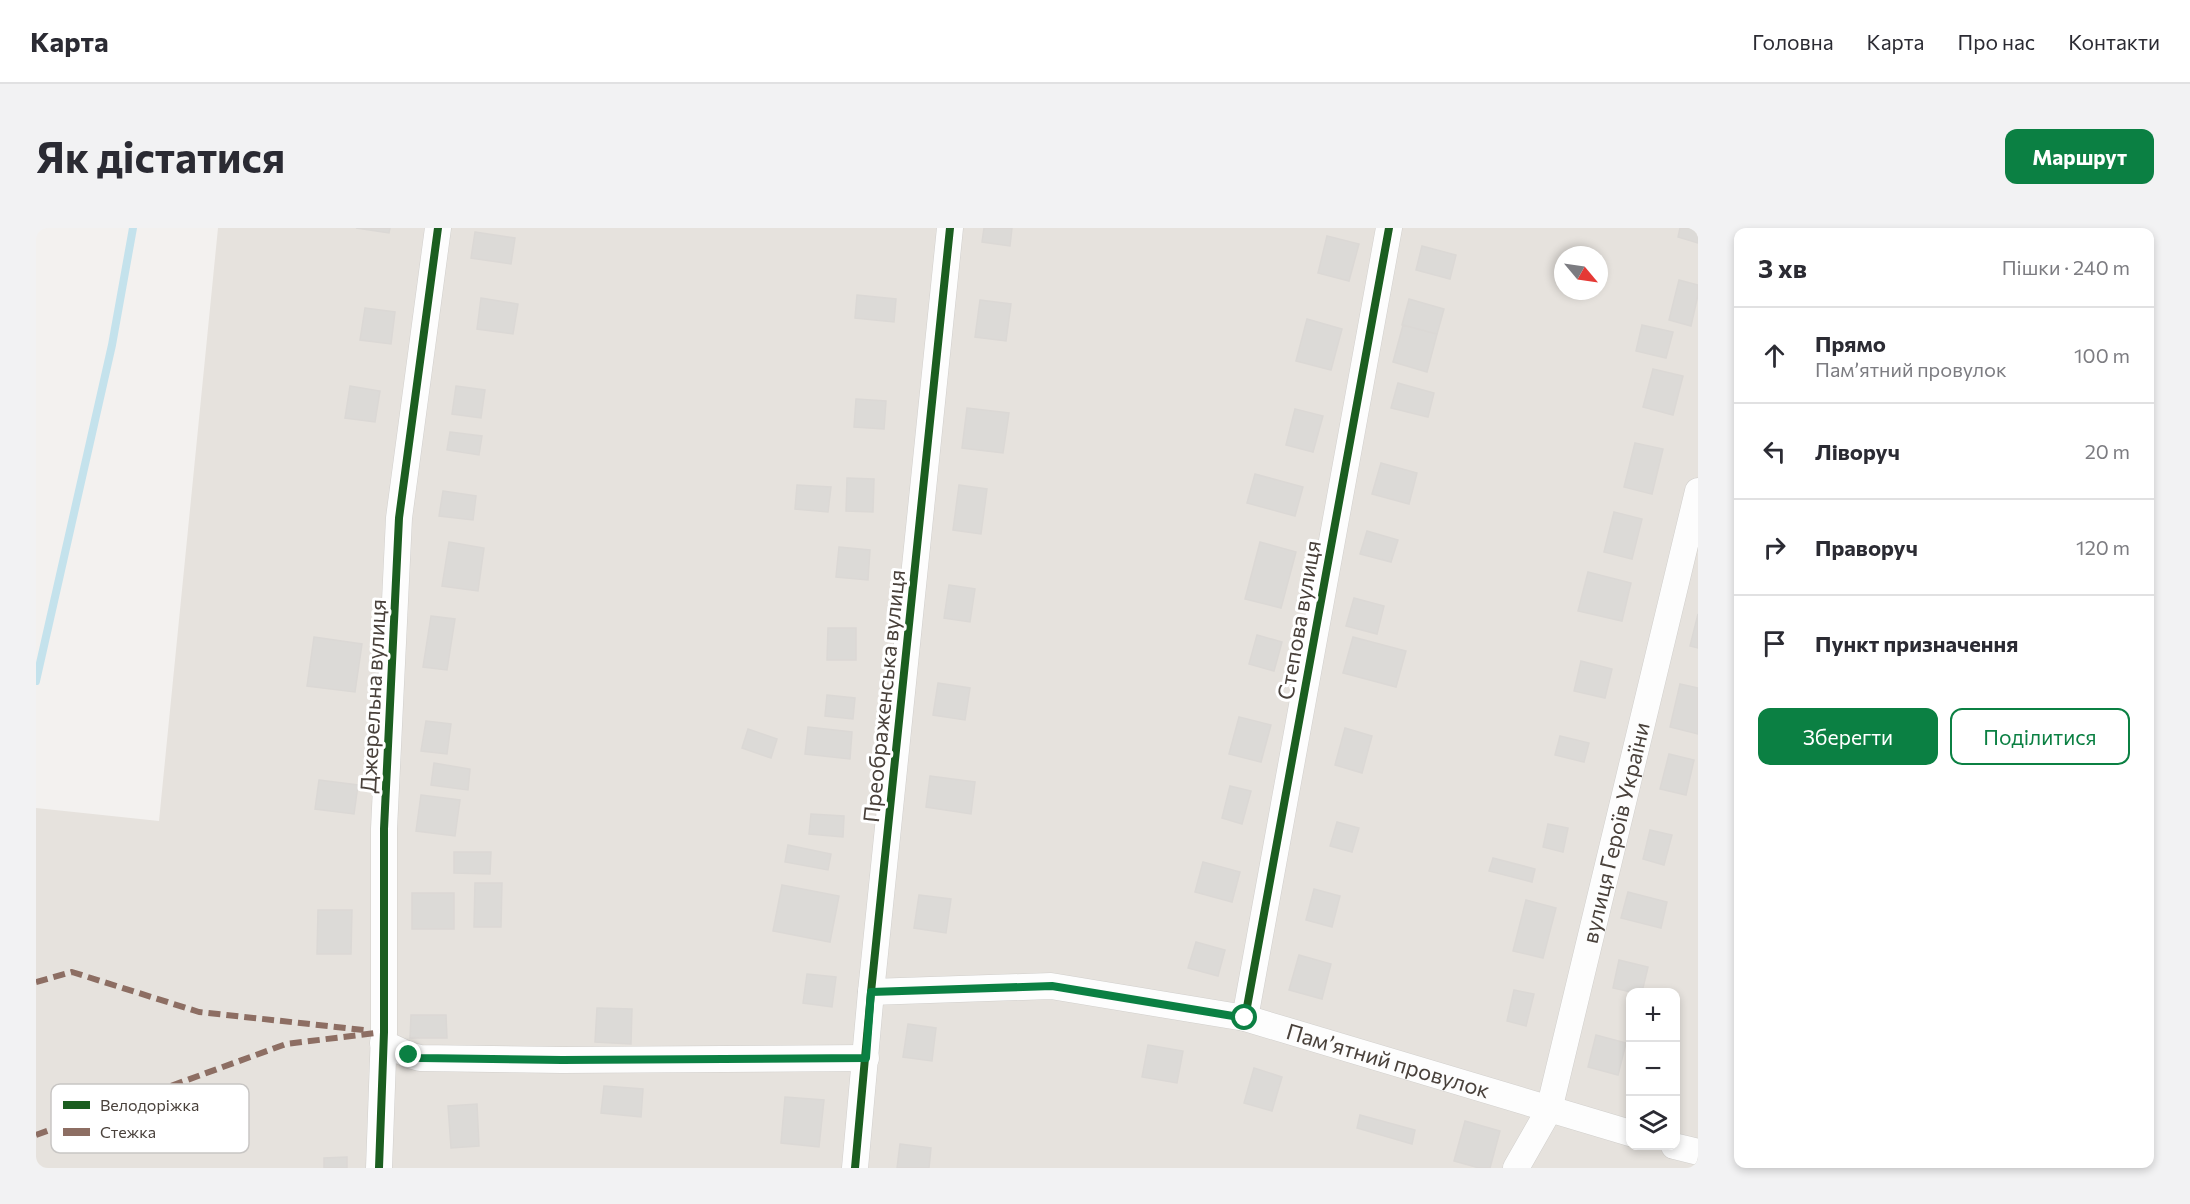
<!DOCTYPE html>
<html lang="uk">
<head>
<meta charset="utf-8">
<style>
	body { margin:0; font-family:Commissioner,sans-serif; background:#f2f2f3; color:#2b2b33 }
	.controls { position:absolute; right:18px; bottom:18px; display:grid; overflow:hidden; border-radius:12px; box-shadow:0 3px 9px #0003 }
	.controls button { width:54px; height:54px; display:grid; place-items:center; padding:0; border:0; border-bottom:2px solid #e1e1e2; background:#fff; color:#2b2b33; font:30px sans-serif }
	.compass { position:absolute; left:1518px; top:18px; width:54px; height:54px; border-radius:50%; background:#fff; box-shadow:0 3px 9px #0003; rotate:119deg }
	.stop { position:absolute; width:18px; height:18px; margin:-14px; border:4px solid #0b8043; border-radius:50%; background:#fff }
	.stop.end { background:#0b8043; border-color:#fff; box-shadow:0 2px 6px #0008 }
	.list { margin:0; padding:0; list-style:none }
	h2 { display:flex; justify-content:space-between; align-items:center; height:78px; margin:0; padding:0 24px; font-size:26px }
	h2 small { font-size:20px; font-weight:400; color:#7c7c81 }
	.list li { display:grid; grid-template-columns:39px 1fr auto; gap:18px; align-items:center; box-sizing:border-box; height:96px; padding:0 24px; border-top:2px solid #e1e1e2 }
	.list b { display:block; font-size:22px; white-space:nowrap }
	.list p { margin:0; font-size:20px; white-space:nowrap; color:#7c7c81 }
	.list em { font-size:20px; font-style:normal; color:#7c7c81 }
	.actions { display:flex; gap:12px; padding:18px 24px }
	.actions a { flex:1; padding:14px 0; border:2px solid #0b8043; border-radius:12px; text-align:center; font-size:21px; color:#0b8043 }
	.actions .main { background:#0b8043; color:#fff }
	.icon { flex:none; width:33px; height:33px; fill:none; stroke:currentColor; stroke-width:2; stroke-linecap:round; stroke-linejoin:round }
	.map { position:relative; flex:none; width:1662px; height:940px; overflow:hidden; border-radius:12px }
	header { display:flex; align-items:center; gap:36px; box-sizing:border-box; height:84px; padding:0 30px; background:#fff; border-bottom:2px solid #e1e1e2 }
	header strong { font-size:28px }
	nav { display:flex; gap:33px; margin-inline-start:auto; font-size:21px }
	.intro { display:flex; align-items:center; justify-content:space-between; box-sizing:border-box; height:144px; padding:0 36px }
	h1 { margin:0; font-size:42px }
	.button { padding:15px 27px; border-radius:12px; background:#0b8043; color:#fff; font-size:21px; font-weight:700 }
	main { display:flex; gap:36px; padding:0 36px }
	aside { flex:1; background:#fff; border-radius:12px; box-shadow:0 3px 9px #0003 }
	.map>svg:first-child { display:block }
	.residential { fill:#e6e2dd; fill-rule:evenodd }
	.lines { fill:none; stroke-linecap:round; stroke-linejoin:round }
	.stream { stroke:#c4e2ec; stroke-width:8 }
	.building { fill:#dcdad7; stroke:#dbd8d5; stroke-width:1.5 }
	.minor-casing { stroke:#d1cfcc; stroke-width:27 }
	.minor { stroke:#fdfdfd; stroke-width:26 }
	.quiet { stroke:#8d6e63; stroke-width:6; stroke-dasharray:12 6; stroke-linecap:butt }
	.cycleway-casing { stroke:#fff; stroke-width:11 }
	.cycleway { stroke:#1b5e20; stroke-width:8 }
	.route { stroke:#0b8043; stroke-width:8 }
	.labels { text-anchor:middle; stroke-width:6; stroke-linejoin:round; paint-order:stroke }
	.street-label { font-size:22px; fill:#49413b; stroke:#fff }
	.key { fill:#fff; stroke:#c8c6c4; stroke-width:1.5 }
	.key-label { font-size:16px; fill:#49413b }
</style>
</head>
<body>
<header>
<strong>Карта</strong>
<nav><a>Головна</a><a>Карта</a><a>Про нас</a><a>Контакти</a></nav>
</header>
<div class="intro"><h1>Як дістатися</h1><a class="button">Маршрут</a></div>
<main>
<div class="map">
<svg width="1662" height="940" viewBox="0 0 1662 940">
	<rect width="100%" height="100%" fill="#f3f1ef"/>
	<path class="residential" d="M182,0H1662V940H0V580L123,593ZM1527,27H1563V63H1527ZM1594,764H1640V918H1594Z"/>
	<g class="lines">
		<path class="stream" d="M0,453L76,117L97,0"/>
	</g>
	<path class="building" d="M320,0H354L353,5Z
		M948,0H976L974,18L946,14Z
		M1644,0H1662V15L1642,9Z
		M439,4L479,10L475,36L435,30Z
		M1291,8L1323,16L1313,53L1282,45Z
		M1386,18L1420,27L1414,51L1380,42Z
		M1643,52L1662,57V67L1655,98L1633,92Z
		M821,67L860,71L858,94L819,90Z
		M445,70L482,76L477,106L441,101Z
		M1373,71L1408,81L1401,106L1366,97Z
		M944,72L975,76L970,113L939,109Z
		M329,80L359,84L355,116L324,112Z
		M1271,91L1306,101L1295,142L1260,133Z
		M1367,97L1401,106L1391,144L1357,134Z
		M1606,97L1637,104L1630,130L1600,123Z
		M1617,141L1647,148L1637,187L1607,179Z
		M1362,155L1398,165L1392,189L1355,180Z
		M314,158L344,163L339,194L309,190Z
		M420,158L449,162L445,190L416,186Z
		M820,171L850,173L848,201L818,199Z
		M931,180L973,185L967,225L926,220Z
		M1259,181L1287,188L1277,224L1250,217Z
		M414,204L446,208L443,227L411,222Z
		M1599,215L1627,221L1616,266L1588,259Z
		M1345,235L1381,245L1373,276L1336,266Z
		M1219,246L1267,259L1259,288L1211,275Z
		M811,250L838,251L837,284L810,283Z
		M761,257L795,259L792,284L759,281Z
		M923,257L951,261L945,306L917,302Z
		M407,263L440,268L437,292L403,288Z
		M1578,284L1606,291L1596,331L1568,324Z
		M1331,303L1362,312L1355,334L1324,326Z
		M413,314L448,320L442,363L406,358Z
		M1224,314L1260,324L1245,380L1209,371Z
		M803,319L834,322L832,352L800,349Z
		M1552,344L1595,355L1586,393L1542,383Z
		M913,357L939,361L934,394L908,390Z
		M1318,370L1348,378L1341,406L1310,398Z
		M1662,386V420L1654,418Z
		M395,388L419,391L411,442L387,439Z
		M792,400H820V432H791Z
		M1221,407L1246,414L1238,443L1213,436Z
		M278,409L326,416L319,464L271,458Z
		M1317,409L1370,423L1360,459L1307,445Z
		M1545,433L1576,441L1569,470L1538,463Z
		M902,455L934,460L929,492L897,487Z
		M1644,456L1662,460V506L1634,499Z
		M791,467L819,470L817,491L789,488Z
		M1203,489L1235,497L1225,534L1193,526Z
		M390,493L415,496L411,526L385,523Z
		M772,499L816,504L814,531L769,526Z
		M1309,500L1336,508L1326,545L1299,537Z
		M712,501L741,511L735,530L706,520Z
		M1524,508L1553,515L1548,534L1519,527Z
		M1633,526L1658,532L1650,567L1624,561Z
		M398,535L434,541L432,562L395,557Z
		M894,548L939,554L935,586L890,579Z
		M283,552L322,557L318,586L279,581Z
		M1194,558L1215,563L1206,596L1186,590Z
		M385,567L424,572L419,608L380,603Z
		M775,586L808,588L807,609L773,606Z
		M1301,594L1323,600L1316,624L1294,618Z
		M1512,596L1532,600L1527,624L1507,619Z
		M1614,602L1636,607L1628,637L1607,631Z
		M752,617L795,626L792,642L749,634Z
		M418,624H455L454,646L418,645Z
		M1457,630L1499,641L1496,654L1453,643Z
		M1167,634L1204,644L1196,674L1159,664Z
		M439,655H466L465,699H438Z
		M746,657L803,668L794,714L737,703Z
		M1278,661L1304,668L1296,699L1270,692Z
		M1592,664L1631,674L1625,700L1585,690Z
		M376,665H418V701H376Z
		M883,667L915,671L910,705L878,700Z
		M1490,672L1520,680L1507,730L1477,723Z
		M282,682H316L315,726H281Z
		M1160,714L1189,722L1182,748L1152,740Z
		M1263,727L1295,736L1286,771L1253,762Z
		M1583,732L1612,739L1606,764H1595L1577,760Z
		M771,746L800,749L796,779L767,775Z
		M1478,762L1498,766L1490,798L1471,793Z
		M561,780L596,781L595,816L559,814Z
		M375,787H410L411,810H374Z
		M872,796L900,800L896,833L867,829Z
		M1560,807L1590,815L1582,847L1552,839Z
		M1112,817L1147,823L1141,855L1106,849Z
		M1218,840L1246,849L1236,883L1208,875Z
		M568,858L607,861L605,889L565,885Z
		M749,869L788,872L783,919L745,915Z
		M441,876L443,918L415,920L412,878Z
		M1324,887L1379,902L1376,916L1321,900Z
		M1429,893L1464,903L1454,940H1443L1418,933Z
		M864,916L895,920L893,940H861Z
		M311,929V940H288V930Z"/>
	<g class="lines">
		<defs>
			<g id="minor">
				<path id="s1" d="M835,764L1015,758L1209,790L1594,905"/>
				<path d="M1209,790L1353,0"/>
				<path d="M347,815L373,827L384,830L526,832L830,830"/>
				<path d="M1638,918L1662,924"/>
				<path d="M343,940L348,804V601L363,290L402,0"/>
				<path d="M819,940L835,764L914,0"/>
				<path id="s2" d="M1480,940L1513,882L1662,263"/>
			</g>
		</defs>
		<use href="#minor" class="minor-casing"/>
		<use href="#minor" class="minor"/>
		<path class="quiet" d="M0,754L36,744L163,784L328,802
			M0,907L250,816L348,804"/>
		<defs>
			<path id="cycleway" d="M1209,790L1353,0
				M343,940L348,804V601L363,290L402,0
				M819,940L835,764L914,0"/>
		</defs>
		<use href="#cycleway" class="cycleway-casing"/>
		<use href="#cycleway" class="cycleway"/>
	</g>
	<g class="lines">
		<path class="route" d="M373,827L384,830L526,832L830,830L835,764L1016,758L1209,790"/>
	</g>
	<g class="labels">
		<g class="street-label">
			<text transform="translate(1263 392) rotate(-80)" y="8">Степова вулиця</text>
			<text transform="translate(337 468) rotate(-87)" y="8">Джерельна вулиця</text>
			<text transform="translate(848 468) rotate(-84)" y="8">Преображенська вулиця</text>
			<text dy="8" stroke="none"><textPath href="#s2" startOffset="352">вулиця Героїв України</textPath></text>
			<text dy="8" stroke="none"><textPath href="#s1" startOffset="526">Пам’ятний провулок</textPath></text>
		</g>
	</g>
	<rect x="15" y="856" width="198" height="69" rx="9" class="key"/>
	<rect x="27" y="873" width="27" height="8" fill="#1b5e20"/>
	<rect x="27" y="900" width="27" height="8" fill="#8d6e63"/>
	<g class="key-label">
		<text x="64" y="883">Велодоріжка</text>
		<text x="64" y="910">Стежка</text>
	</g>
</svg>
<div class="controls">
<button>+</button>
<button>−</button>
<button><svg class="icon" aria-label="layers" viewBox="0 0 24 24"><path d="M12 4l9 5-9 5-9-5zM3 14l9 5 9-5"/></svg></button>
</div>
<svg class="compass" viewBox="-18 -18 36 36"><path d="M0-13l5 13h-10z" fill="#e53935"/><path d="M0 13l5-13h-10z" fill="#7c7c81"/></svg>
<div class="stop" style="left:1209px;top:790px"></div>
<div class="stop end" style="left:373px;top:827px"></div>
</div>
<aside>
<h2>3 хв<small>Пішки · 240 m</small></h2>
<ul class="list">
<li><svg class="icon" aria-label="ahead" viewBox="0 0 24 24"><path d="M12 20V5M6 11l6-6 6 6"/></svg><div><b>Прямо</b><p>Пам’ятний провулок</p></div><em>100 m</em></li>
<li><svg class="icon" aria-label="left" viewBox="0 0 24 24"><path d="M17 20v-9H6M10 6l-5 5 5 5"/></svg><div><b>Ліворуч</b></div><em>20 m</em></li>
<li><svg class="icon" aria-label="right" viewBox="0 0 24 24"><path d="M7 20v-9h11M14 6l5 5-5 5"/></svg><div><b>Праворуч</b></div><em>120 m</em></li>
<li><svg class="icon" aria-label="arrive" viewBox="0 0 24 24"><path d="M6 21V4h12l-3 4 3 4H6"/></svg><div><b>Пункт призначення</b></div></li>
</ul>
<div class="actions"><a class="main">Зберегти</a><a>Поділитися</a></div>
</aside>
</main>
</body>
</html>
